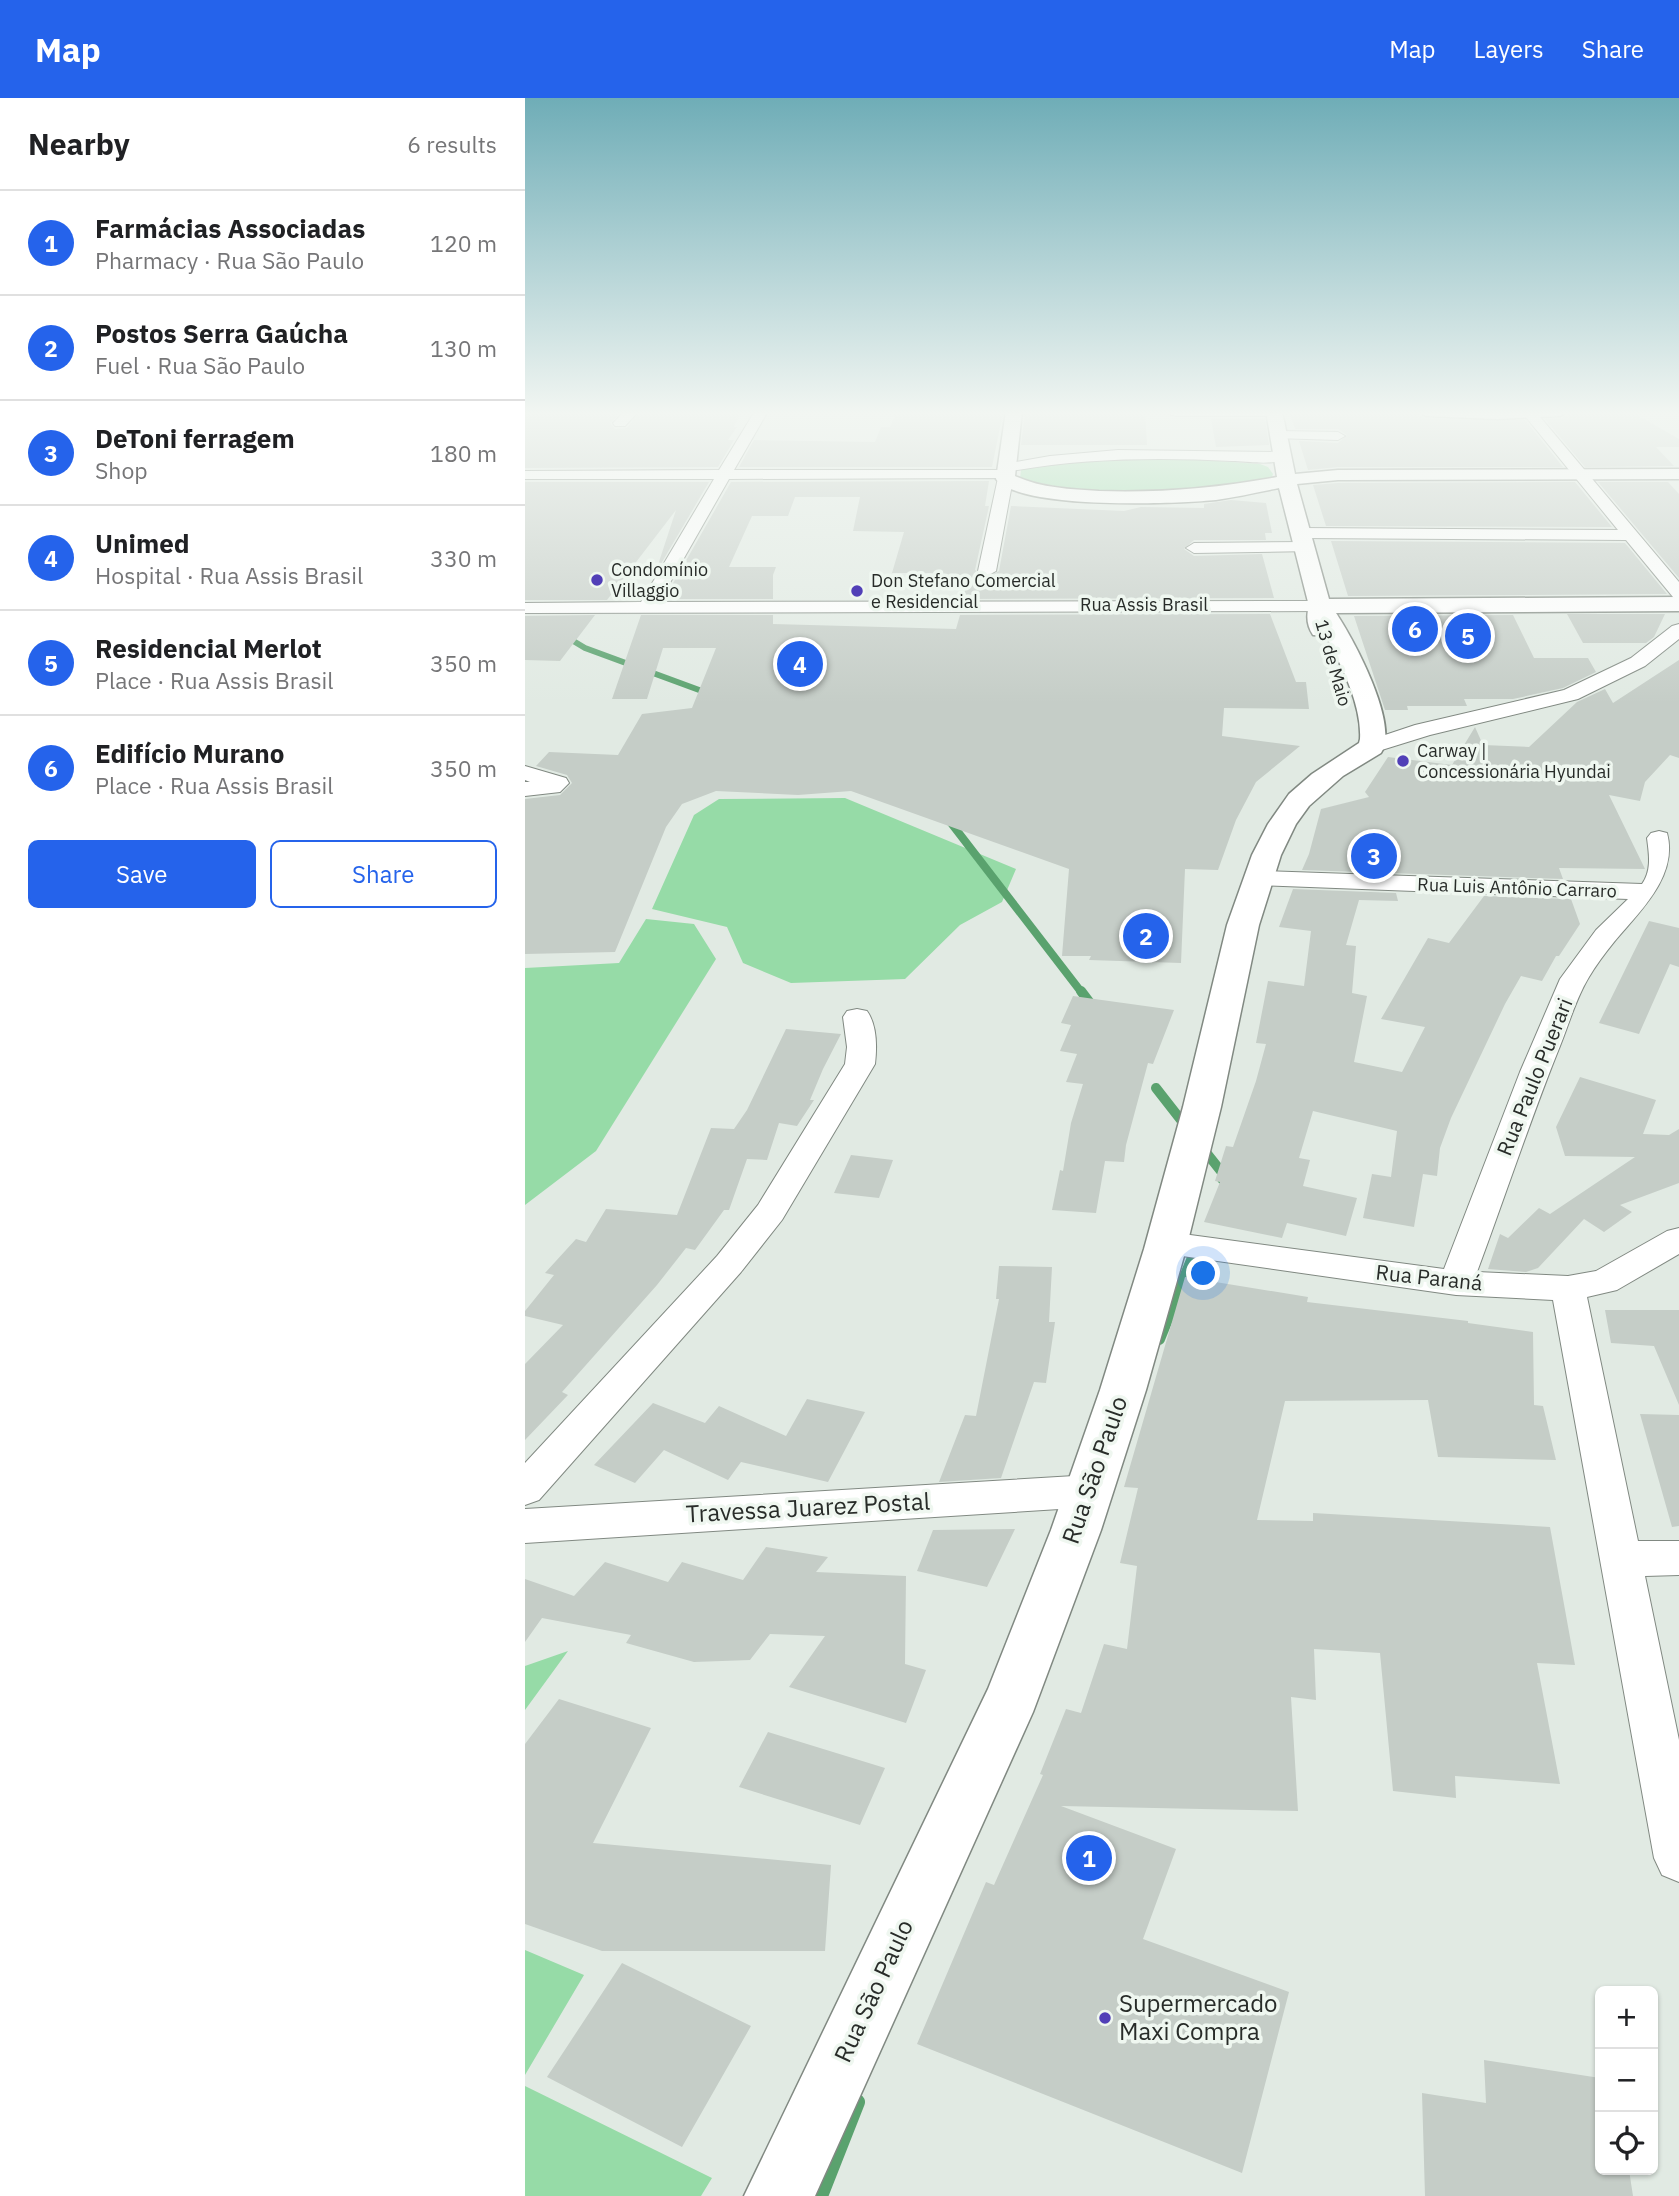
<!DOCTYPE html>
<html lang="en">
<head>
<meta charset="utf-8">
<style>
	body { margin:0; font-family:"IBM Plex Sans",sans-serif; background:#f6f6f6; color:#202124 }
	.controls { position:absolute; right:21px; bottom:21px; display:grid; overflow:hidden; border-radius:10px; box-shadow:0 2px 5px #0004 }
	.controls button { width:63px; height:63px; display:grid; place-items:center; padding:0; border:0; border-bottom:2px solid #e0e0e0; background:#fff; color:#202124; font:35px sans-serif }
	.you { position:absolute; left:679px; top:1176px; width:24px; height:24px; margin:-18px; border:5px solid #fff; border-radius:50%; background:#1a73e8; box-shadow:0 0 0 10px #1a73e833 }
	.badge { display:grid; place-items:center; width:46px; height:46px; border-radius:50%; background:#2563eb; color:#fff; font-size:23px; font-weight:700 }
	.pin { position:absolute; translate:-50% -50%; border:4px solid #fff; box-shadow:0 2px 7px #0006 }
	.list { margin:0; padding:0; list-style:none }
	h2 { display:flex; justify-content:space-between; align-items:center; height:91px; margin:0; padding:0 28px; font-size:30px }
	h2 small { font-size:23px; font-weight:400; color:#757577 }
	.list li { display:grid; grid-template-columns:46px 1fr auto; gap:21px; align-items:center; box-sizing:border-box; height:105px; padding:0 28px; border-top:2px solid #e0e0e0 }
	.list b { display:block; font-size:26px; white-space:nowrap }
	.list p { margin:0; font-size:23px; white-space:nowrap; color:#757577 }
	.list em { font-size:23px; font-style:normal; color:#757577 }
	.actions { display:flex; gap:14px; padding:21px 28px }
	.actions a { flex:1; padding:16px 0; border:2px solid #2563eb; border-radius:10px; text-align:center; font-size:24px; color:#2563eb }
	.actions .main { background:#2563eb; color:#fff }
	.icon { flex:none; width:38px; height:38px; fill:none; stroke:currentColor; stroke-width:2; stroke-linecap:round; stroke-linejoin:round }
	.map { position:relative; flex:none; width:1154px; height:2098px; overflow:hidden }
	header { display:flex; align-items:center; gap:42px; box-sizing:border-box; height:98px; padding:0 35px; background:#2563eb; color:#fff }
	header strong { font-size:33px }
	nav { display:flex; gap:38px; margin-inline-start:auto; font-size:24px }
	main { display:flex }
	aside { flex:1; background:#fff }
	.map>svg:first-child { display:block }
	.green { fill:#96dba7 }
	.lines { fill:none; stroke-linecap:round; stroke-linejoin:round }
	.stream-far4 { stroke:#5aa26e; stroke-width:6 }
	.stream-far3 { stroke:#5aa26e; stroke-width:8 }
	.stream-far2 { stroke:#5aa26e; stroke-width:10 }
	.stream-far1 { stroke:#5aa26e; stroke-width:12 }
	.stream { stroke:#5aa26e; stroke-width:16 }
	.building { fill:#c5cdc7 }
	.minor-casing { stroke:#818982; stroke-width:2 }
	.major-casing { stroke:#818982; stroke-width:3 }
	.minor { fill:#fff; fill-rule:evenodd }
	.major { fill:#fff; fill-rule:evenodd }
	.poi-dot { fill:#513fb7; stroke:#eff7f0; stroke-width:2.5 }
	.labels { text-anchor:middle; stroke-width:7; stroke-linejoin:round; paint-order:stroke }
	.far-poi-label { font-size:18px; fill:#282c29; stroke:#eff7f0; text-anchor:start }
	.far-street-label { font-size:18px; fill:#282c29; stroke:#eff7f0 }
	.street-label { font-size:21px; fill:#282c29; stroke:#eff7f0 }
	.near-street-label { font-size:24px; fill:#282c29; stroke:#eff7f0 }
	.near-poi-label { font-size:24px; fill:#282c29; stroke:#eff7f0; text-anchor:start }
</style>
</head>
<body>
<header>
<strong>Map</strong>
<nav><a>Map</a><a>Layers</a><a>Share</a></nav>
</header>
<main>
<aside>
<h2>Nearby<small>6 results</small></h2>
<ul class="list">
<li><span class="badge">1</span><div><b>Farmácias Associadas</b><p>Pharmacy · Rua São Paulo</p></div><em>120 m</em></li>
<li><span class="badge">2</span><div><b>Postos Serra Gaúcha</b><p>Fuel · Rua São Paulo</p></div><em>130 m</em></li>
<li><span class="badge">3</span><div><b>DeToni ferragem</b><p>Shop</p></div><em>180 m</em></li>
<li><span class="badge">4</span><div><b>Unimed</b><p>Hospital · Rua Assis Brasil</p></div><em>330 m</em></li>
<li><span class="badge">5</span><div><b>Residencial Merlot</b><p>Place · Rua Assis Brasil</p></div><em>350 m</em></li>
<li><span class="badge">6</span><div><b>Edifício Murano</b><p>Place · Rua Assis Brasil</p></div><em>350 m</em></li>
</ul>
<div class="actions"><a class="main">Save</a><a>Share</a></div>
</aside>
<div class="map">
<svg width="1154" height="2098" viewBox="0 0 1154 2098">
	<rect width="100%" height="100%" fill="#e1eae3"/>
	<path class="green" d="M636,359L735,366L743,369L748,376L746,382L672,395L554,393L495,381L496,372C541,359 589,361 636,359Z
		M320,700L491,771L477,804L435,827L380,881L266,885L218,865L202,829L127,811L169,717L194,701Z
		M121,821L169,826L191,861L71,1053L0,1107V870L94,865Z
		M43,1553L0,1612V1568Z
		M0,1852L59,1877L0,1977Z
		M0,1988L187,2080L176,2098H0Z"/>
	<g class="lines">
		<path class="stream-far4" d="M40,538L60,550L185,596"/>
		<path class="stream-far3" d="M423,721L557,895"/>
		<path class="stream-far2" d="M556,893L568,909
			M631,990L663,1031
			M676,1048L699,1077L697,1081
			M649,1204L668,1157"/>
		<path class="stream-far1" d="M634,1241L650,1202"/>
		<path class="stream" d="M295,2098L332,2004"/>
	</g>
	<path class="building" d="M0,313H97L85,325L90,331L102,330L116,313H216L209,329H212L203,342H209L193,369L0,370Z
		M372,313L478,314L467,369H214L229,342L350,344L356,329H365Z
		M620,313L622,347H496L500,314Z
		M764,313H839L840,315L892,316L901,321L1000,322L1038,369H813L783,372L774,343L813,345L822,337L813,331H770Z
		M1105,313L1154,341V349H1131L1149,368L1060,369L1020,321H1035L1044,316Z
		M686,321H740L744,347L691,349Z
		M464,383L460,408H464L450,472L461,480L474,473L486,408L599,413L616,409L679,410V406L706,402L741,405L747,435H740L741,442H669L659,451L669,458L737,456L749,500L438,501L443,481L410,482V475H367L379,434L328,433L335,399H270L263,418H227L204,469H251L248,477V501H139L206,384Z
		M0,384H184L130,476L151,412L82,502H0Z
		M1050,384L1087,429L801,428L788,387L813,385Z
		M1073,384H1143L1154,396V480Z
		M806,443L1100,445L1142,496L823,498Z
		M745,516L771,584H781L784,611L699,610L697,638L775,648L731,684L711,722L693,772L660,771L656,865L564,862L566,858H537L544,771L326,693L273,697L191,693L157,706L141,729L90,854L0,856V701L35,697L47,685L42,677L11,668L24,654L93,657L117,616L167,610L191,550H138L122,601H87L116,517H248V526L431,531L435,517Z
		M1042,516H1140L1129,539L1121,545H1058Z
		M70,517L35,563L0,562V518Z
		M988,517L1009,560H1063L1071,574L1038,590L988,601H939L942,608H882L883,612H860L829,518Z
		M1154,562V660L1145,657L1120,684L1115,703L1084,697L1120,771L1034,770L1038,781L777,772L784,756L796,711L844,699L840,694L863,659L927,667L950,629L958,647L1004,649L1052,604L1080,591L1088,605Z
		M768,791L871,795L873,803L834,802L821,847L831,848L827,895L842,898L829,964L877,974L900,929L856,921L903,840L924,845L959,798L1046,801L1055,826L1034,858H1031L1017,883L996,878L980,906L926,1020L915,1050L912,1078L898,1076L889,1129L838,1120L847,1076L866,1079L872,1033L788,1013L774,1060L785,1062L778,1088L832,1100L821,1138L762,1125L757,1140L679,1124L695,1084L690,1083L701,1048L708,1049L731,983L741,946L731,945L743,883L779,888L786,833L754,829Z
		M1124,823L1154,830V869L1145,866L1114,936L1074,925Z
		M548,898L649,912L628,966L623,965L601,1047L599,1064L580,1063L571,1115L527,1112L535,1072L538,1073L546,1025L558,986L541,984L552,956L535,953L546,927L536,925Z
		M261,931L316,936L298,971L285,1002H289L272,1028L254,1025L242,1062L222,1061L204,1112H199L170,1152L161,1150L132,1187L37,1294L43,1297L0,1342V1266L38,1227L0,1218V1213L29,1177L20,1175L51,1141L61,1144L81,1111L152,1117L186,1030L209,1031L222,1012Z
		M1055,979L1131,1002L1118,1036L1144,1037L1154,1031V1085L1095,1107L1107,1114L1079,1134L1059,1121L1013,1170L1001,1174L963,1171L975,1136L983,1140L1014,1110L1025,1116L1110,1059L1040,1058L1031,1029Z
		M326,1057L368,1062L354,1100L309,1095Z
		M474,1168L527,1169L524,1224H530L521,1285L509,1284L476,1380L414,1384L440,1317L451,1318L474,1201H471Z
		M660,1179L783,1199L782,1204L943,1223V1225L1008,1234L1009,1307L1018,1308L1031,1362L913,1359L903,1302L760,1303L732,1422L788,1423V1415L1025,1429L1050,1567L1012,1565L1035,1686L930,1678L931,1700L868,1693L855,1555L789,1551L791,1602L766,1599L773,1713L536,1708L651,1751L618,1841L764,1894L717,2075L392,1946L461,1784L469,1787L518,1677L515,1676L541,1611L556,1615L579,1546L602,1551L612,1468L595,1465L613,1390L599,1389Z
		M1080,1212H1154V1307L1129,1248L1086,1245Z
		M282,1301L340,1314L303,1384L216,1364L203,1382L139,1352L110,1385L69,1367L128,1305L180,1325L194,1308L261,1338Z
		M1115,1316L1154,1317V1428L1147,1429Z
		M490,1431L462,1489L392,1473L408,1432Z
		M241,1449L303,1459L291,1474L381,1478L380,1566L401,1572L381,1625L264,1589L300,1538L245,1536L225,1562L169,1564L101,1545L106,1537L17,1520L0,1544V1481L49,1498L80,1464L143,1484L157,1464L218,1482Z
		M34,1601L126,1630L68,1745L306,1767L300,1853H77L0,1826V1646Z
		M243,1634L360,1670L335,1727L214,1689Z
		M97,1865L226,1928L157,2049L22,1979Z
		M959,1962L1075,1980V2072H1104L1108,2098H900L897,1995L961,2005Z"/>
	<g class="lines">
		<defs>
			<path id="minor" d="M100,313H114L100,328H90L88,325Z
				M230,313H243L209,372H474L475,367L525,358L593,352L757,354L764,358C753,369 722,363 707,363C632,359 559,360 486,373L488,381L471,473L462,478L453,473L473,380L204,381L134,504L795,503L804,508L795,513L0,515V505L116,504L189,381H0V373L194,372Z
				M645,313H755L756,314L749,318H651L646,317Z
				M996,313H1010L1154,484V500L1148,499L1101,442L777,440L769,435L777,430L1093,432Z
				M754,333L813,334L820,338L813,342L749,340V334Z
				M781,444L787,445L789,449L787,453L669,455L661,450L669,445Z
				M1154,526V541L1120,568L1053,601L905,637L847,655L839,654L836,649L839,644L890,627L1039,592L1106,560L1147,528Z
				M0,668L41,680L44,685L35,694L0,698V684H5L0,682Z
				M1134,733L1142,735C1154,779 1112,816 1089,844C1080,855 1071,867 1064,879C1051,900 1044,926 1035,948C1005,1022 980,1099 952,1174L1043,1178L1071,1173L1142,1133L1154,1130V1156L1092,1192L1062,1199L1113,1443H1154V1477L1120,1478L1154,1642V1784L1137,1777L1129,1760L1028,1202L931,1197L643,1156L631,1153L626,1145L631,1137L643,1134L919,1171L995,974L1035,881L1071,832L1103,801L734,787L725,785L722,780L725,775L734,773L1117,786C1127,772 1124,756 1122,740L1126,735Z
				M332,911L342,913C352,927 352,949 350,966L257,1122L216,1174L14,1402L0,1407V1365L192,1158L233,1107L320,966L322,949L318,919L322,913Z
				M566,1377L580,1382L586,1393L580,1404L566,1409L0,1445V1411Z"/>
			<path id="major" d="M481,313H497L490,378C516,390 545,391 574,393C635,395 692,390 752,379L741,313H757L770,376L813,372L1154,371V381L813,382L772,386L804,501L1154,499V513L811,515C828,540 875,627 856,655L818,678L784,708L771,726L756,757L734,827L696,1009L661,1151L621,1292L576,1432L508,1614L290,2098H219L463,1591L526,1432L575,1292L619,1151L658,1009L702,827L727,757L743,726L764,696L787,676L834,645L835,641C837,607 816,567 801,538L788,537C782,528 781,518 784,508L754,390C734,394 712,399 691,402C651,406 495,412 471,381Z
				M893,313H1043L1035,318L972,321L901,318Z"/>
		</defs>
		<use href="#minor" class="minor-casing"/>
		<use href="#major" class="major-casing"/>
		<use href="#minor" class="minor"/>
		<use href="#major" class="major"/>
	</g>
	<linearGradient id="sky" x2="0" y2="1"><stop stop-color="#6fadb7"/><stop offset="0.52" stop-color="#f2f6f2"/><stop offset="1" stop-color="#f2f6f2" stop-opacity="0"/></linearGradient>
	<rect width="1154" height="606" fill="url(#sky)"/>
	<g class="poi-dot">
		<circle cx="72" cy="482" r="7"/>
		<circle cx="332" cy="493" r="7"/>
		<circle cx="878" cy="663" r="7"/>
		<circle cx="580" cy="1920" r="7"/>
	</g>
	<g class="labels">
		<g class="far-poi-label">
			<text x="86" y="478">Condomínio<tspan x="86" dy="21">Villaggio</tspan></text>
			<text x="346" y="489">Don Stefano Comercial<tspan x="346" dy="21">e Residencial</tspan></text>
			<text x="892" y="659">Carway |<tspan x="892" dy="21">Concessionária Hyundai</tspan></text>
		</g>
		<g class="far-street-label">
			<text x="619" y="513">Rua Assis Brasil</text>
			<text transform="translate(808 565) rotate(74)" y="6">13 de Maio</text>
			<text transform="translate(992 790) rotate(2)" y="6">Rua Luis Antônio Carraro</text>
		</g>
		<g class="street-label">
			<text transform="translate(1010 979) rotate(-68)" y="7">Rua Paulo Puerari</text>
			<text transform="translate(904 1180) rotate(6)" y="7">Rua Paraná</text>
		</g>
		<g class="near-street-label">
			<text transform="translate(570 1372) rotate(-71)" y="8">Rua São Paulo</text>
			<text transform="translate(283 1410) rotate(-3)" y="8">Travessa Juarez Postal</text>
			<text transform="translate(349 1893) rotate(-65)" y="8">Rua São Paulo</text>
		</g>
		<g class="near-poi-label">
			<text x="594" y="1914">Supermercado<tspan x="594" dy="28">Maxi Compra</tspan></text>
		</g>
	</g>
</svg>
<div class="controls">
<button>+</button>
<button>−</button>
<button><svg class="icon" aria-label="locate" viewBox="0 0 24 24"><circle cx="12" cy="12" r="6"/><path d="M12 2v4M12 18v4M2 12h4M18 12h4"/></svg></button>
</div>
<div class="you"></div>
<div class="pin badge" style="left:564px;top:1760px">1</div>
<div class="pin badge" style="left:621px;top:838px">2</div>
<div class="pin badge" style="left:849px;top:758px">3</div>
<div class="pin badge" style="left:275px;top:566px">4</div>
<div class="pin badge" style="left:943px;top:538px">5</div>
<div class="pin badge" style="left:890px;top:531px">6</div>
</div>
</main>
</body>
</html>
